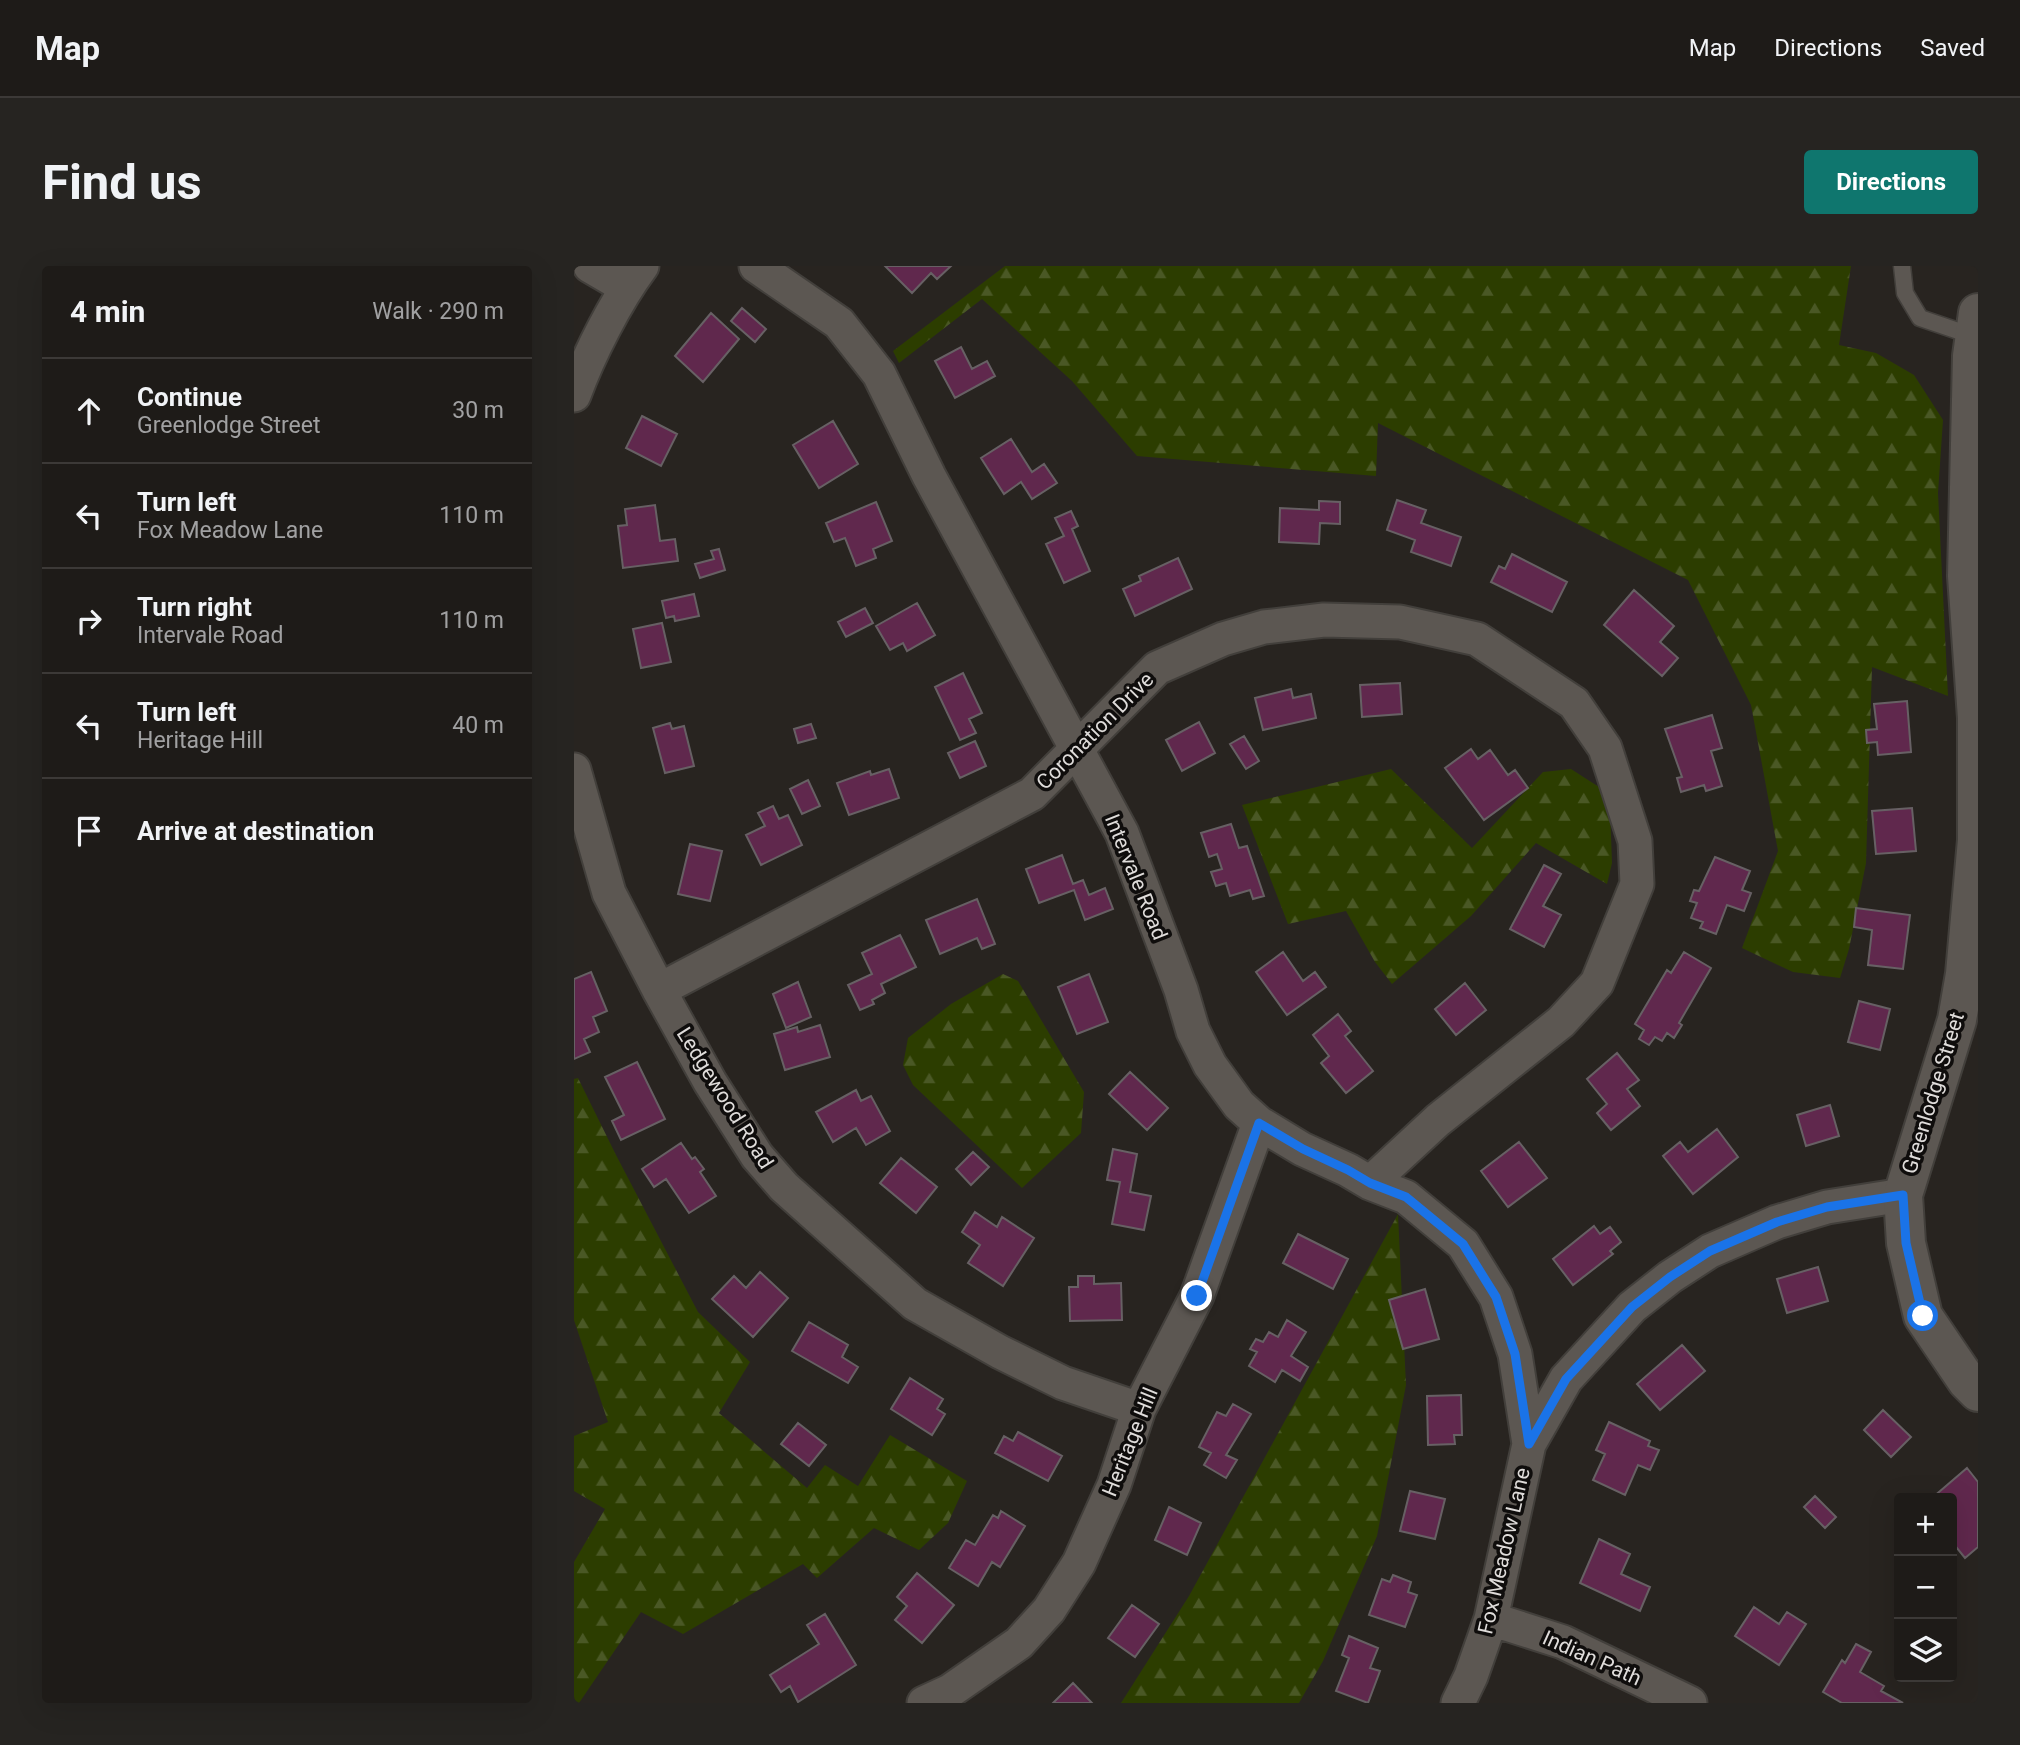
<!DOCTYPE html>
<html lang="en">
<head>
<meta charset="utf-8">
<style>
	body { margin:0; font-family:Roboto,sans-serif; background:#262421; color:#f1f3f6 }
	.controls { position:absolute; right:21px; bottom:21px; display:grid; overflow:hidden; border-radius:7px; box-shadow:0 7px 28px #0002 }
	.controls button { width:63px; height:63px; display:grid; place-items:center; padding:0; border:0; border-bottom:2px solid #3c3937; background:#1e1b18; color:#f1f3f6; font:35px sans-serif }
	.stop { position:absolute; width:21px; height:21px; margin:-16px; border:5px solid #1a73e8; border-radius:50%; background:#fff }
	.stop.end { background:#1a73e8; border-color:#fff; box-shadow:0 2px 7px #0008 }
	.list { margin:0; padding:0; list-style:none }
	h2 { display:flex; justify-content:space-between; align-items:center; height:91px; margin:0; padding:0 28px; font-size:30px }
	h2 small { font-size:23px; font-weight:400; color:#a1a1a2 }
	.list li { display:grid; grid-template-columns:46px 1fr auto; gap:21px; align-items:center; box-sizing:border-box; height:105px; padding:0 28px; border-top:2px solid #3c3937 }
	.list b { display:block; font-size:26px; white-space:nowrap }
	.list p { margin:0; font-size:23px; white-space:nowrap; color:#a1a1a2 }
	.list em { font-size:23px; font-style:normal; color:#a1a1a2 }
	.icon { flex:none; width:38px; height:38px; fill:none; stroke:currentColor; stroke-width:2; stroke-linecap:round; stroke-linejoin:round }
	.map { position:relative; flex:none; width:1404px; height:1437px; overflow:hidden; border-radius:7px }
	header { display:flex; align-items:center; gap:42px; box-sizing:border-box; height:98px; padding:0 35px; background:#1e1b18; border-bottom:2px solid #3c3937 }
	header strong { font-size:33px }
	nav { display:flex; gap:38px; margin-inline-start:auto; font-size:24px }
	.intro { display:flex; align-items:center; justify-content:space-between; box-sizing:border-box; height:168px; padding:0 42px }
	h1 { margin:0; font-size:49px }
	.button { padding:18px 32px; border-radius:7px; background:#0f766e; color:#fff; font-size:24px; font-weight:700 }
	main { display:flex; gap:42px; padding:0 42px }
	aside { flex:1; background:#1e1b18; border-radius:7px; box-shadow:0 7px 28px #0002 }
	.map>svg:first-child { display:block }
	.forest { fill:url(#forest-firs) }
	.building { fill:#60284d; stroke:#676064; stroke-width:2 }
	.lines { fill:none; stroke-linecap:round; stroke-linejoin:round }
	.service-casing { stroke:#423f3b; stroke-width:19 }
	.minor-casing { stroke:#423f3b; stroke-width:37 }
	.tertiary-casing { stroke:#423f3b; stroke-width:42 }
	.service { stroke:#5c5752; stroke-width:16 }
	.minor { stroke:#5c5752; stroke-width:33 }
	.tertiary { stroke:#5c5752; stroke-width:38 }
	.route { stroke:#1a73e8; stroke-width:9 }
	.labels { text-anchor:middle; stroke-width:7; stroke-linejoin:round; paint-order:stroke }
	.street-label { font-size:21px; fill:#dfdcda; stroke:#0f0d0c }
</style>
</head>
<body>
<header>
<strong>Map</strong>
<nav><a>Map</a><a>Directions</a><a>Saved</a></nav>
</header>
<div class="intro"><h1>Find us</h1><a class="button">Directions</a></div>
<main>
<aside>
<h2>4 min<small>Walk · 290 m</small></h2>
<ul class="list">
<li><svg class="icon" aria-label="ahead" viewBox="0 0 24 24"><path d="M12 20V5M6 11l6-6 6 6"/></svg><div><b>Continue</b><p>Greenlodge Street</p></div><em>30 m</em></li>
<li><svg class="icon" aria-label="left" viewBox="0 0 24 24"><path d="M17 20v-9H6M10 6l-5 5 5 5"/></svg><div><b>Turn left</b><p>Fox Meadow Lane</p></div><em>110 m</em></li>
<li><svg class="icon" aria-label="right" viewBox="0 0 24 24"><path d="M7 20v-9h11M14 6l5 5-5 5"/></svg><div><b>Turn right</b><p>Intervale Road</p></div><em>110 m</em></li>
<li><svg class="icon" aria-label="left" viewBox="0 0 24 24"><path d="M17 20v-9H6M10 6l-5 5 5 5"/></svg><div><b>Turn left</b><p>Heritage Hill</p></div><em>40 m</em></li>
<li><svg class="icon" aria-label="arrive" viewBox="0 0 24 24"><path d="M6 21V4h12l-3 4 3 4H6"/></svg><div><b>Arrive at destination</b></div></li>
</ul>
</aside>
<div class="map">
<svg width="1404" height="1437" viewBox="0 0 1404 1437">
	<defs>
		<pattern id="forest-firs" width="22" height="20" patternUnits="userSpaceOnUse" patternTransform="scale(1.75)"><rect width="22" height="20" fill="#2c3d00"/><path d="M5 1l3.5 6h-7zM16 11l3.5 6h-7z" fill="#4a5825"/></pattern>
	</defs>
	<rect width="100%" height="100%" fill="#282420"/>
	<path class="forest" d="M431,0H1277L1265,79L1302,87L1340,109L1369,154L1364,227L1374,430L1298,401L1292,597L1275,683L1266,712L1219,706L1168,682L1204,585L1177,439L1114,314L804,157L802,210L563,190L498,115L408,33L325,97L319,85Z
		M817,503L898,582L969,506L997,503L1025,521L1036,543L1038,597L1033,618L962,577L897,650L818,718L801,696L772,645L714,658L668,539Z
		M429,708L444,715L510,826L507,867L448,922L339,819L329,799L334,772L377,738Z
		M4,812L42,889L124,1046L176,1096L145,1147L233,1222L251,1199L284,1220L316,1169L393,1215L374,1257L345,1284L300,1262L243,1312L229,1298L109,1368L67,1346L5,1437H0V1296L31,1243L0,1225V1170L34,1156L0,1054V813Z
		M824,948L832,1119L803,1270L749,1395L725,1437H547L615,1330Z"/>
	<path class="building" d="M311,0H377L363,13L357,7L338,27Z
		M168,42L192,63L181,76L157,55Z
		M137,47L165,73L129,116L101,90Z
		M387,81L398,103L413,95L421,110L381,132L361,95Z
		M68,150L103,168L87,200L52,182Z
		M259,155L284,198L245,222L219,179Z
		M437,173L458,206L470,198L483,217L458,233L447,216L430,228L407,192Z
		M823,234L852,244L847,257L887,271L877,300L837,286L841,274L813,264Z
		M745,235L766,236V258L746,257L745,278L705,276L706,242L745,244Z
		M302,236L318,275L299,283L302,292L282,300L271,272L260,276L252,257Z
		M81,239L86,275L101,273L104,295L49,302L44,260L53,259L51,243Z
		M497,245L504,260L498,263L516,305L490,317L472,278L490,270L481,252Z
		M145,283L151,304L126,312L121,298L140,293L137,285Z
		M938,288L993,316L978,346L917,316L925,300L931,303Z
		M604,292L618,323L561,350L549,323L567,315L565,310Z
		M1060,324L1100,360L1086,376L1104,392L1088,410L1030,359Z
		M120,328L125,350L101,355L100,350L92,352L88,335Z
		M343,337L361,369L333,385L329,377L316,384L302,360Z
		M291,342L299,357L272,371L264,356Z
		M88,357L97,396L67,402L59,363Z
		M389,407L408,447L395,453L402,467L386,474L361,421Z
		M826,417L828,448L788,451L786,419Z
		M717,423L719,432L737,428L742,452L689,464L681,432Z
		M1333,435L1337,486L1304,489L1303,476L1293,477L1292,464L1303,463L1300,438Z
		M1138,449L1148,482L1137,485L1148,520L1132,525L1130,519L1107,526L1103,512L1108,511L1091,463Z
		M625,456L641,487L608,505L592,474Z
		M96,457L98,463L110,460L120,500L91,507L79,462Z
		M237,458L242,472L224,477L220,463Z
		M670,470L685,495L672,503L656,478Z
		M401,475L412,500L386,512L374,487Z
		M897,483L904,493L916,484L934,509L941,504L954,522L910,554L871,502Z
		M315,503L325,532L275,549L263,517L296,505L297,509Z
		M234,514L246,540L228,548L216,523Z
		M199,540L205,553L214,549L228,579L187,599L172,569L191,560L184,547Z
		M1338,542L1342,585L1302,588L1298,545Z
		M657,558L665,582L673,580L690,630L679,633L676,624L656,630L652,617L642,620L637,606L648,603L643,588L635,591L627,567Z
		M116,578L148,585L136,635L104,628Z
		M488,589L499,618L509,614L515,629L531,622L539,643L511,654L500,624L465,637L452,603Z
		M1141,591L1176,605L1168,624L1177,627L1170,645L1153,639L1142,668L1126,662L1129,656L1117,652L1123,637L1116,635L1120,624L1125,625Z
		M970,599L987,608L969,640L987,649L970,681L936,663Z
		M403,633L421,678L408,683L403,672L366,688L352,654Z
		M1282,642L1336,649L1329,703L1294,699L1298,664L1280,661Z
		M326,669L342,701L307,718L311,727L298,734L300,738L286,744L274,719L298,708L288,687Z
		M709,686L729,715L741,706L752,721L713,749L682,706Z
		M1110,686L1137,702L1105,757L1108,759L1100,772L1093,767L1088,775L1081,771L1075,779L1065,773L1070,764L1061,758L1093,704L1097,707Z
		M17,706L33,745L19,751L25,766L10,773L16,786L0,793V713Z
		M515,708L534,756L503,768L484,721Z
		M224,716L237,751L212,762L199,728Z
		M891,717L912,744L882,769L861,743Z
		M1285,735L1316,743L1306,784L1274,776Z
		M764,748L777,765L771,770L799,805L772,827L747,797L755,790L739,769Z
		M246,759L256,791L211,804L200,768L223,761L224,766Z
		M1043,787L1065,814L1053,823L1066,840L1037,864L1023,847L1033,838L1013,813Z
		M63,796L91,853L47,874L38,855L50,849L31,811Z
		M556,806L594,842L573,864L535,828Z
		M282,824L287,835L297,830L316,865L292,879L282,862L259,876L242,846Z
		M1256,839L1265,870L1232,880L1223,849Z
		M1143,863L1164,891L1119,928L1089,890L1106,876L1114,886Z
		M945,876L973,912L934,941L907,905Z
		M107,877L118,893L121,891L130,903L126,906L142,930L115,947L92,913L80,921L68,903Z
		M539,883L563,888L556,926L577,930L570,964L538,958L546,916L533,914Z
		M399,886L415,901L397,919L382,903Z
		M327,892L363,921L342,947L306,917Z
		M401,946L423,961L428,951L460,972L429,1020L394,997L406,979L388,966Z
		M1020,960L1026,968L1036,961L1047,976L1036,985L1039,988L999,1019L979,993Z
		M724,968L774,993L759,1023L709,997Z
		M1244,1001L1254,1035L1213,1047L1203,1013Z
		M186,1006L214,1032L179,1071L138,1033L160,1010L172,1022Z
		M504,1010H520V1018L547,1017L548,1054L496,1055L495,1021H504Z
		M851,1023L865,1073L829,1083L815,1034Z
		M713,1054L732,1066L717,1090L734,1101L726,1115L708,1104L701,1116L675,1100L683,1086L676,1083L682,1073L689,1076L695,1066L704,1071Z
		M235,1056L274,1079L268,1091L284,1101L274,1117L218,1085Z
		M1108,1079L1131,1105L1086,1144L1063,1118Z
		M336,1112L369,1133L363,1143L371,1148L358,1169L317,1143Z
		M887,1129L888,1169H880L881,1178L854,1179L853,1130Z
		M659,1138L677,1148L652,1189L663,1194L652,1212L630,1199L637,1187L625,1181L643,1146L652,1150Z
		M1309,1144L1337,1171L1317,1191L1290,1164Z
		M1035,1156L1076,1175L1074,1180L1085,1184L1076,1204L1064,1199L1051,1229L1019,1214L1031,1188L1022,1184Z
		M224,1157L252,1179L235,1200L207,1178Z
		M444,1166L488,1190L474,1215L421,1187L430,1170L439,1175Z
		M1393,1202L1404,1216V1281L1391,1292L1378,1276V1232H1358Z
		M836,1225L871,1233L861,1273L826,1265Z
		M1241,1230L1262,1251L1251,1262L1230,1241Z
		M595,1241L627,1257L613,1289L581,1274Z
		M427,1245L451,1260L426,1301L418,1296L404,1320L375,1302L392,1274L401,1279L419,1249L424,1252Z
		M1025,1273L1056,1288L1047,1308L1076,1321L1066,1345L1006,1317Z
		M343,1307L380,1339L348,1377L321,1354L333,1340L323,1331Z
		M819,1309L837,1316L834,1326L843,1329L831,1361L795,1349L808,1313L816,1316Z
		M558,1339L585,1358L561,1391L534,1372Z
		M1180,1341L1205,1358L1213,1346L1232,1358L1205,1399L1161,1370Z
		M251,1348L282,1399L224,1436L216,1420L207,1426L196,1409L245,1378L233,1359Z
		M775,1370L804,1382L796,1402L806,1405L794,1437L762,1425L775,1392L768,1389Z
		M1282,1378L1297,1386L1286,1406L1310,1420L1307,1425L1329,1437H1268L1249,1426L1268,1394L1271,1397Z
		M499,1417L518,1437H479Z"/>
	<g class="lines">
		<defs>
			<path id="service" d="M1328,0L1331,27L1346,52L1399,70"/>
			<path id="minor" d="M16,0L52,21
				M182,0L265,57L305,108L355,210L548,567L607,724L619,765L636,799L665,839L685,857L728,883L774,904L796,917L832,931L889,978L922,1031L941,1088L955,1178
				M0,129C15,88 42,35 68,0
				M0,504L35,627L85,724L136,816L183,890L210,921L341,1038L426,1086L489,1117L565,1143
				M85,724L458,528L583,402L649,373L690,361L750,354L826,356L903,373L1000,437L1031,482L1061,575L1063,618L1023,717L987,756L864,854L796,917
				M917,1353L989,1376L1116,1437
				M350,1437L376,1425L445,1377L475,1344L505,1297L540,1219L565,1143L623,1030L685,857
				M884,1437L897,1410L917,1353L955,1178L992,1113L1058,1041L1096,1011L1136,985L1203,956L1253,941L1329,929"/>
			<path id="tertiary" d="M1404,47L1398,90L1393,310L1403,452V574L1391,708L1383,754L1329,929L1332,977L1349,1050L1393,1115L1404,1126"/>
		</defs>
		<use href="#service" class="service-casing"/>
		<use href="#minor" class="minor-casing"/>
		<use href="#tertiary" class="tertiary-casing"/>
		<use href="#service" class="service"/>
		<use href="#minor" class="minor"/>
		<use href="#tertiary" class="tertiary"/>
	</g>
	<g class="lines">
		<path class="route" d="M623,1030L685,857L729,883L774,904L796,917L832,931L889,978L922,1031L941,1088L955,1178L992,1113L1058,1041L1096,1011L1136,985L1203,956L1253,941L1329,929L1332,977L1349,1050"/>
	</g>
	<g class="labels">
		<g class="street-label">
			<text transform="translate(521 465) rotate(-45)" y="7">Coronation Drive</text>
			<text transform="translate(562 611) rotate(68)" y="7">Intervale Road</text>
			<text transform="translate(1359 827) rotate(-73)" y="7">Greenlodge Street</text>
			<text transform="translate(151 832) rotate(58)" y="7">Ledgewood Road</text>
			<text transform="translate(556 1176) rotate(-68)" y="7">Heritage Hill</text>
			<text transform="translate(930 1285) rotate(-77)" y="7">Fox Meadow Lane</text>
			<text transform="translate(1018 1392) rotate(24)" y="7">Indian Path</text>
		</g>
	</g>
</svg>
<div class="controls">
<button>+</button>
<button>−</button>
<button><svg class="icon" aria-label="layers" viewBox="0 0 24 24"><path d="M12 4l9 5-9 5-9-5zM3 14l9 5 9-5"/></svg></button>
</div>
<div class="stop" style="left:1349px;top:1050px"></div>
<div class="stop end" style="left:623px;top:1030px"></div>
</div>
</main>
</body>
</html>
